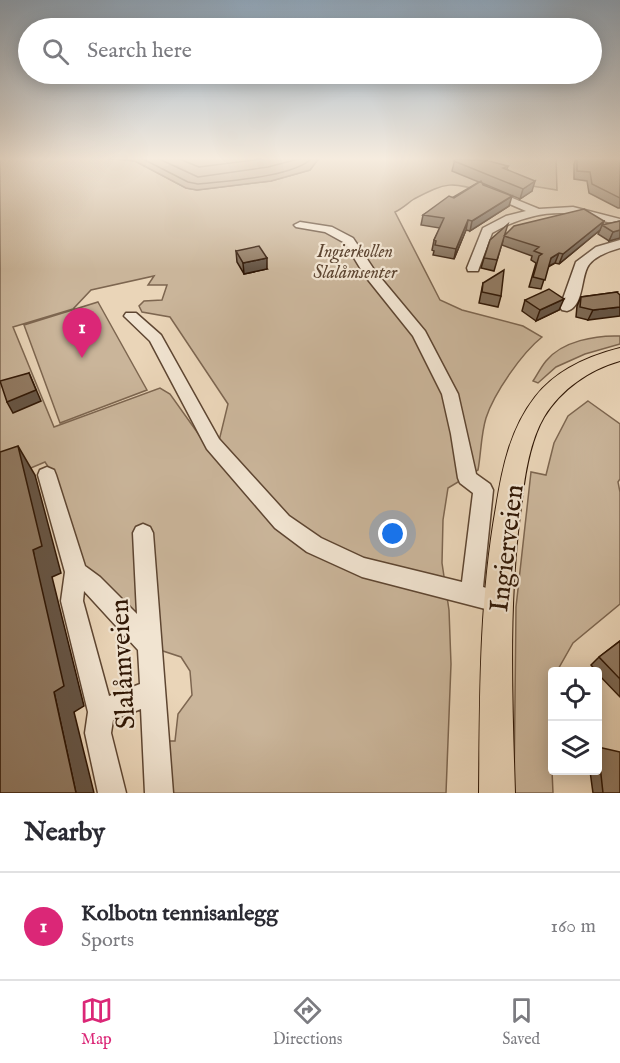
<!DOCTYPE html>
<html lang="en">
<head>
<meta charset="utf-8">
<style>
	body { margin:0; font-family:"IM FELL English",serif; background:#f2f2f3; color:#2b2b33 }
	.controls { position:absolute; right:18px; bottom:18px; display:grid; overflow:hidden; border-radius:6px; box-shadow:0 3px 15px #0003 }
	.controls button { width:54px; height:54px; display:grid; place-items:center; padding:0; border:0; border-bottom:2px solid #e1e1e2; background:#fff; color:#2b2b33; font:30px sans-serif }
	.you { position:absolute; left:393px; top:534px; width:21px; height:21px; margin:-15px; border:4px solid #fff; border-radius:50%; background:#1a73e8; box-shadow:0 0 0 9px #1a73e833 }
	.badge { display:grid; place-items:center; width:39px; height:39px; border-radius:50%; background:#db2777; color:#fff; font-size:20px; font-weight:700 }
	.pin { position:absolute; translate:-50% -50px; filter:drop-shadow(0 2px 3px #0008) }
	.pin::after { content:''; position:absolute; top:32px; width:21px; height:18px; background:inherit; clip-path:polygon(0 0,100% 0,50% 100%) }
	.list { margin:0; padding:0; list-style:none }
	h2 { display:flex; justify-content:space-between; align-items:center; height:78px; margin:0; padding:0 24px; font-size:26px }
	h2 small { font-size:20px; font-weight:400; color:#7c7c81 }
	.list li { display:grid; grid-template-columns:39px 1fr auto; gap:18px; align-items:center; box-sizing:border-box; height:108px; padding:0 24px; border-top:2px solid #e1e1e2 }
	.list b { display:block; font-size:22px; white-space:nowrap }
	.list p { margin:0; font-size:20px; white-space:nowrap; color:#7c7c81 }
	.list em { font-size:20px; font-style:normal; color:#7c7c81 }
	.icon { flex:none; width:33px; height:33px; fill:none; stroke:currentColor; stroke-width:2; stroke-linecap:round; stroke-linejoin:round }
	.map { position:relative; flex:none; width:620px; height:793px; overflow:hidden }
	.search { position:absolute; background:#fff; box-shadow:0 3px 15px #0003; left:18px; right:18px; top:18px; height:66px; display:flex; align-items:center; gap:15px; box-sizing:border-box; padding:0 21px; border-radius:33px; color:#7c7c81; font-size:22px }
	.sheet { height:186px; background:#fff }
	nav { display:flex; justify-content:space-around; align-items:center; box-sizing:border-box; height:84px; border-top:2px solid #e1e1e2; background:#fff; font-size:16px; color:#7c7c81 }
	nav a { display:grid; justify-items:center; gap:3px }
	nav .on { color:#db2777 }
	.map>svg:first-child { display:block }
	.green { fill:#cab59a; stroke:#7d6650; stroke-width:1.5; fill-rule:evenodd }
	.water { fill:#ab947b; stroke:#7a624c; stroke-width:1.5 }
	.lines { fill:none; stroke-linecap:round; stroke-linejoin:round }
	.shore { stroke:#6e5640; stroke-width:1.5 }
	.minor-casing { stroke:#5e4632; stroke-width:3 }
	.major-casing { stroke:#301705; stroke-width:2 }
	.minor { fill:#f1e4d1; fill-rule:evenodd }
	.major { fill:#ead5b8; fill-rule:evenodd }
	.wall { fill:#7d6954; stroke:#301705; stroke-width:1.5 }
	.shaded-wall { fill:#665545; stroke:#301705; stroke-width:1.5 }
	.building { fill:#917a62; stroke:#301705; stroke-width:1.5 }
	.labels { text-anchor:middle; stroke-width:4.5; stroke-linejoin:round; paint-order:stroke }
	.far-park-label { font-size:18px; font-style:italic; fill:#5e4632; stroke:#f1e4d1 }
	.near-street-label { font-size:27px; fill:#301705; stroke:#f1e4d1 }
</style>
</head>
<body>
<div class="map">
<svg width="620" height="793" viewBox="0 0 620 793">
	<rect width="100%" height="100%" fill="#ead5b8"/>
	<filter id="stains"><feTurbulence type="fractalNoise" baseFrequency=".00333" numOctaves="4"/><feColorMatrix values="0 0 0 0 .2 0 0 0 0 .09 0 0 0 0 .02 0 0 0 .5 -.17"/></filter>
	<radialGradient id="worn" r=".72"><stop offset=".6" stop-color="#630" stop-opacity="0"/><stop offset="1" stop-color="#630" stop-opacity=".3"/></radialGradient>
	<path class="green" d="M0,158H106L135,161L186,188L197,190L271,181L310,170L319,158H556L557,190L532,186L510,178L486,193C452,181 446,182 414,199C408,203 402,209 395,212L440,300L462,310L523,326L542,337C522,353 494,393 486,418C481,434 481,454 478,470L448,488L443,520L442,563L449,610L451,664L446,793H171L167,741H175L178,714L192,695L190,671L181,657L163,651L132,616L78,562L51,471L45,462L0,481ZM154,276L148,285H167L162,300L144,301L139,306L142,312L170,317L228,404L219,441L207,446L170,394L160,388L54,427L13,327L73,309L91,290Z
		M98,302L147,390L60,423L24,325Z
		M620,336V344L585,354L556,367L538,383L533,381C537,375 541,367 546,361C562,341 596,335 620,336Z
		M588,401L620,424V479L618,482L620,492V604L573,643L557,671L552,672V689L549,703L553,793H514L516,607L531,472L546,475L554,443L568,416Z"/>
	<path class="water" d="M106,158H319L310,170L271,181L197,190L186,188L135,161Z"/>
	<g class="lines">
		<path class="shore" d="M141,158L188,182L198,184C225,181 295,177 312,158
			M157,158L198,177L268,167L302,158
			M177,158L199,167L269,158"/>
		<defs>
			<path id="minor" d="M490,189L539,209L573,207L620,219V225C605,222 589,216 574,214C545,210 516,219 492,233L479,268L478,271H468L467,268L483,228L506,216L526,211L486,194L485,192Z
				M300,222L332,227L353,238L375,271L425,331L458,394L476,474L490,484L493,490L483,587L505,593L508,601L505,609L497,612L362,577L307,552L275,528L207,449L150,341L124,316L126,313H136L161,335L219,439L289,516L321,538L364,558L462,582L473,493L460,483L458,478L451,434L442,394L413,336L365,276L345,243L325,232L296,227L294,225Z
				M620,240V248C609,251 592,257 587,268C581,280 583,307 567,311L562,310L560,307L576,262L596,247Z
				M47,467L54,470L56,475L85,566L100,577L137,614L133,533L136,527L143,524L150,527L153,533L173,793H145L141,709L113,720L111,733L126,793H98L85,733L88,712L61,601L65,572L38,475L40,470ZM84,591L138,650L140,684L109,696L83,601Z"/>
			<path id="major" d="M620,348V361C589,370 561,389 544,417C530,441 525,473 522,500C508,597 512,695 515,793H479C480,698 479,602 496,507C502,469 510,429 535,397C556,370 588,356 620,348Z"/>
		</defs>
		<use href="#minor" class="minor-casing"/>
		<use href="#major" class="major-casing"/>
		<use href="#minor" class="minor"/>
		<use href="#major" class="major"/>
	</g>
	<path class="wall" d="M576,158H620V208H618L589,193L587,181L574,179V164Z
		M455,159L508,166L507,169L532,191L520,199L482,183L509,206L470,231L466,230L454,259L433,255L434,251L432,250L434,240L440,228L421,225L423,215L479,182L452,171Z
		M604,221L602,225L620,221L609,241L598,234L600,230L559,264L555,263L548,267L541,289L529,287L536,263L531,260L532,256L502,245L503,240L494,271L481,268L484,258L505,235Z
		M236,251L267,269L244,274L237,262Z
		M483,283L501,296L498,307L479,303Z
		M617,292L588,320L576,317L577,306L581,297Z
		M525,300L559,310L536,321L522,311Z
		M620,641V697L597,673V672L591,665L599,657Z
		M598,747L620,793H593L590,771H597Z"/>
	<path class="shaded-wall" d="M535,181L532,191L520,199L523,189Z
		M512,196L509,206L470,231L472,221Z
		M468,220L466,230L454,259L456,249Z
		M604,221L600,230L559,264L563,254Z
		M620,230V238L609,241L613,232Z
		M559,253L555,263L547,267L551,258Z
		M267,258V269L244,274L243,263Z
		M564,299L559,310L536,321L540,310Z
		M620,307V316L588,320L593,310Z
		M29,373L41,401L13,413L7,402Z
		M18,446L35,475L61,573L52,577L84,706L74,712L94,793H76L54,692Z"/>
	<path class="building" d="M577,158H620V198L592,184L590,172L577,171Z
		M455,159L489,161L508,166L503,168L535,181L523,189L454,161Z
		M481,181L483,185L512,196L472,221L468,220L456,249L435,245L436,241L434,240L444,218L423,215L449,196L454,198Z
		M584,209L604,221L563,254L559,253L551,258L545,280L533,277L539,256L542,254L534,251L539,247L504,236L514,226Z
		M620,221V230L613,232L602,225Z
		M508,224L497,260L484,258L490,240Z
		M259,246L267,258L243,263L236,251Z
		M504,270L501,296L482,292L483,283Z
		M549,289L564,299L540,310L525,300Z
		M617,292L620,295V307L593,310L580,307L581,297Z
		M29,373L36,390L7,402L0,381Z
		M18,446L42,546L33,550L64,686L54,692L76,793H0V452Z
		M620,641V679L599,657Z
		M598,747L620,752V793H603Z"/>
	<linearGradient id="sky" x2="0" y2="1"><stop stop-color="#8fa7bc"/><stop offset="0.59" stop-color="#f6ecdf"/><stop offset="1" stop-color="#f6ecdf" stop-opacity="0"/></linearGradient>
	<rect width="620" height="269" fill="url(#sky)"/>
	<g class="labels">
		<g class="far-park-label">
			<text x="355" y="257">Ingierkollen<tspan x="355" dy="21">Slalåmsenter</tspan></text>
		</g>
		<g class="near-street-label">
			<text transform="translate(506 548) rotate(-83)" y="9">Ingierveien</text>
			<text transform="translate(122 664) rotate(-93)" y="9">Slalåmveien</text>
		</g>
	</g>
	<rect width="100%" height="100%" filter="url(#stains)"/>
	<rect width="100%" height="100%" fill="url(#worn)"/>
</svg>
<div class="controls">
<button><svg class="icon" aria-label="locate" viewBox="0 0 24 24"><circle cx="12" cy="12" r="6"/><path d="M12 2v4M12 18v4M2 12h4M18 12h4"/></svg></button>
<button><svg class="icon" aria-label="layers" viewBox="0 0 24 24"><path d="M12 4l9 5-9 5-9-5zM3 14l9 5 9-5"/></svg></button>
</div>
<div class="you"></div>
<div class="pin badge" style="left:82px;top:358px">1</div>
<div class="search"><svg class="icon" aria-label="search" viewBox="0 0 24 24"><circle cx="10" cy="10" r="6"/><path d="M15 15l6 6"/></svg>Search here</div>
</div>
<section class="sheet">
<h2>Nearby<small></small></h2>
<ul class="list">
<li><span class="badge">1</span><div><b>Kolbotn tennisanlegg</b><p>Sports</p></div><em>160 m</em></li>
</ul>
</section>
<nav>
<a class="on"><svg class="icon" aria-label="map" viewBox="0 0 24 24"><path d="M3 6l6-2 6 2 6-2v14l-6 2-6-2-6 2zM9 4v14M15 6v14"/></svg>Map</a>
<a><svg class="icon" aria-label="directions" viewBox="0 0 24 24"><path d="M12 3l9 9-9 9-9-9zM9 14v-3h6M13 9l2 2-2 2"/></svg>Directions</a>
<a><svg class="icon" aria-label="saved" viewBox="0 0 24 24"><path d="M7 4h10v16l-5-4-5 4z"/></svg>Saved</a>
</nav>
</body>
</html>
